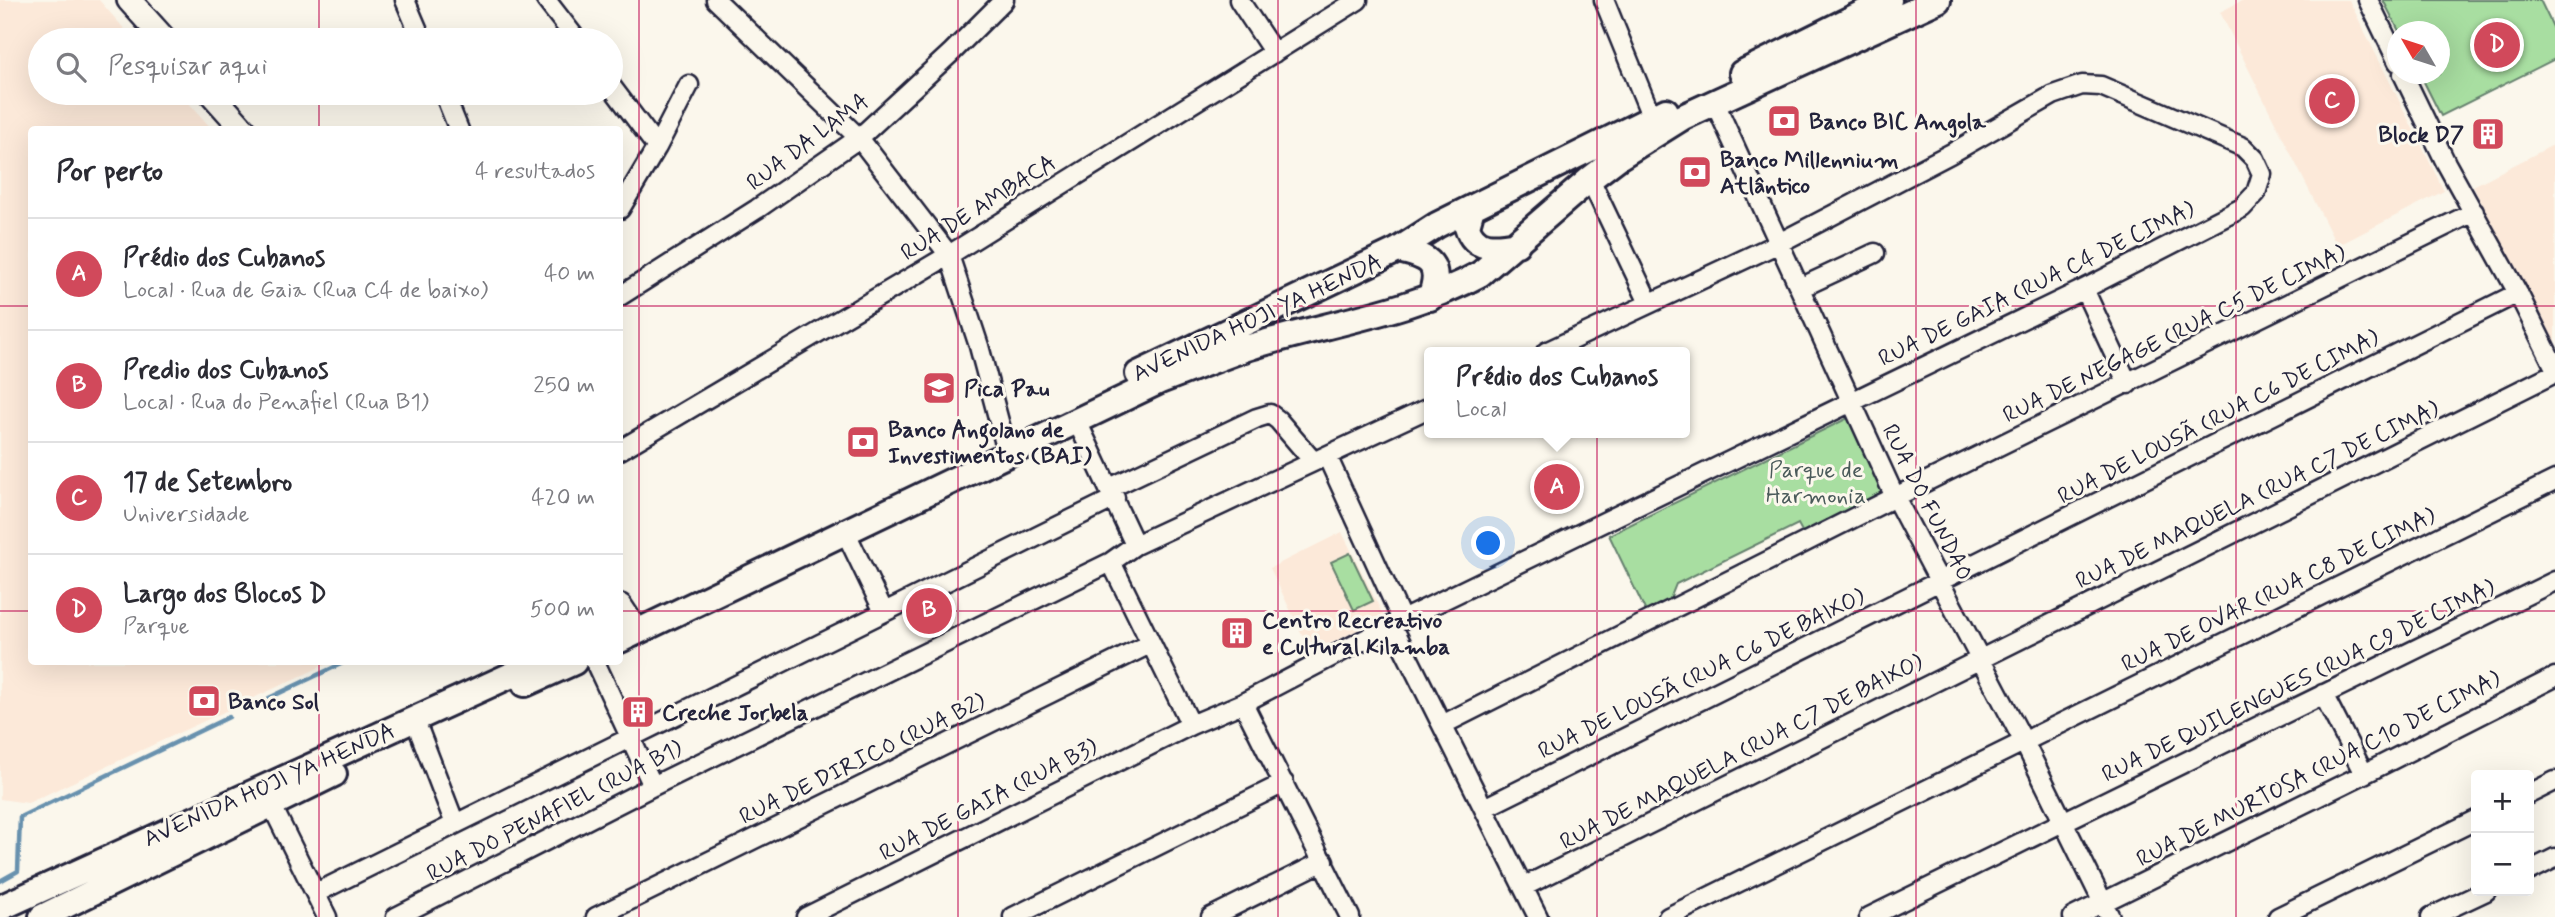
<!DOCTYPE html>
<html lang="pt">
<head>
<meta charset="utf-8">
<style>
	body { margin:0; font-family:Mynerve,sans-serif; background:#f2f2f3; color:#2b2b33 }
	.controls { position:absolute; right:21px; bottom:21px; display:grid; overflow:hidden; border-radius:7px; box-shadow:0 7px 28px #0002 }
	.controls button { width:63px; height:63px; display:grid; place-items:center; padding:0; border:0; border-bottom:2px solid #e1e1e2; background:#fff; color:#2b2b33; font:35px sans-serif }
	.compass { position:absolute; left:2387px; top:21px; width:63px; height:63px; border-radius:50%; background:#fff; box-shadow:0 7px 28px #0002; rotate:309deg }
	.you { position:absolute; left:1489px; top:544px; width:24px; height:24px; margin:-18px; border:5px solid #fff; border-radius:50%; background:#1a73e8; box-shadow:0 0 0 10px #1a73e833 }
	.badge { display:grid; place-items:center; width:46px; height:46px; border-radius:50%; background:#d1495b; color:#fff; font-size:23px; font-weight:700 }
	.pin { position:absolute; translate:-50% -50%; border:4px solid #fff; box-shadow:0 2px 7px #0006 }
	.popup { position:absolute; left:1424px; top:347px; width:266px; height:91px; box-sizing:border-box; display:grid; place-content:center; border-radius:7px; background:#fff; filter:drop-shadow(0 2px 5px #0005); font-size:23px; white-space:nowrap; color:#7c7c81 }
	.popup b { font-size:26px; color:#2b2b33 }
	.popup::after { content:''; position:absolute; left:50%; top:100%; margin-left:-14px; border:14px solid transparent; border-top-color:#fff }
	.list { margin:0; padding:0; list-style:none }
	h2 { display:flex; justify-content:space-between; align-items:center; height:91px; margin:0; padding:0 28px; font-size:30px }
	h2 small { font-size:23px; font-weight:400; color:#7c7c81 }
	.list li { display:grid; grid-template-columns:46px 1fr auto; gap:21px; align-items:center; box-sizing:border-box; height:112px; padding:0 28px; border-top:2px solid #e1e1e2 }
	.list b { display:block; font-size:26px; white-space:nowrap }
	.list p { margin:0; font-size:23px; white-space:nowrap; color:#7c7c81 }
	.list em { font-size:23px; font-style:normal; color:#7c7c81 }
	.icon { flex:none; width:38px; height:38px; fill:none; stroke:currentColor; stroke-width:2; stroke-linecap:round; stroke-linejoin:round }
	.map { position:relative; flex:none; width:2555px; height:917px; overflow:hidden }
	.search { position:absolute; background:#fff; box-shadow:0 7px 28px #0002; left:28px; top:28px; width:595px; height:77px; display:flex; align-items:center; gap:18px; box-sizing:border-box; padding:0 24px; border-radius:38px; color:#7c7c81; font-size:26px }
	.panel { position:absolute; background:#fff; box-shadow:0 7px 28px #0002; left:28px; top:126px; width:595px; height:539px; border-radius:7px }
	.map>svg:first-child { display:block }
	.built { fill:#fce9d9 }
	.green { fill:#a8dea1; stroke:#65806e; stroke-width:2 }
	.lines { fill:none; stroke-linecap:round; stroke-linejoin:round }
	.stream { stroke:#6891ae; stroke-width:4.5 }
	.minor-casing { stroke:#22223b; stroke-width:23 }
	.tertiary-casing { stroke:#22223b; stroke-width:28 }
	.secondary-casing { stroke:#22223b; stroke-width:30 }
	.minor { stroke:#fbf7ec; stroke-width:18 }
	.tertiary { stroke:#fbf7ec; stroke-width:23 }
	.secondary { stroke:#fbf7ec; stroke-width:24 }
	.grid { fill:none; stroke:#c2185b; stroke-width:2; stroke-opacity:0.55 }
	.labels { text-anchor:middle; stroke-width:6; stroke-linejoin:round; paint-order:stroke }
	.poi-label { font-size:23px; font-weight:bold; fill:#22223b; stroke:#fbf7ec; text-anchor:start }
	.street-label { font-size:23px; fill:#22223b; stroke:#fbf7ec }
	.park-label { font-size:23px; fill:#4a5a5a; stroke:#fbf7ec }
</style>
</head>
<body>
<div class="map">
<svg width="2555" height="917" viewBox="0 0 2555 917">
	<rect width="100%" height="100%" fill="#fbf7ec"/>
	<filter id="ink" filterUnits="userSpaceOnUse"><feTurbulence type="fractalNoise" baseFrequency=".0143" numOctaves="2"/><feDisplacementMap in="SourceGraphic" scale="14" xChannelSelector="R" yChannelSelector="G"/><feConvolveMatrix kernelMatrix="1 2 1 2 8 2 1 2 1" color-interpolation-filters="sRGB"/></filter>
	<g filter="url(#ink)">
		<path class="built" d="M0,0H99L134,40H40V93H180L212,129L32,130V662H331L28,803L0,799Z
			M2243,0H2349L2444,191L2337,246L2220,12Z
			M2555,144V352L2473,186Z
			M1342,532L1384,617L1311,653L1270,568Z"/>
		<path class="green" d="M2383,0H2540L2555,31V59L2441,116L2420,74H2440V32L2399,31Z
			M1850,417L1889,496L1805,537L1798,524L1676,584L1668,604L1647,614L1609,535Z
			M1350,553L1373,601L1354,610L1331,562Z"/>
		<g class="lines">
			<path class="stream" d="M269,698L345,662
				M0,881L18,871L20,817L229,717"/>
			<defs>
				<path id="minor" d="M405,0L422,40
					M546,0L577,40
					M716,0L859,138L949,255L979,346L1005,444
					M1239,0L1274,53
					M1604,0L1652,118
					M2368,0L2398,62
					M2403,74L2446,163L2518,293L2555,368
					M611,86L657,147
					M444,93L459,130
					M1715,103L1895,497L2024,742L2110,917
					M1590,179L1649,303
					M620,209L657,147L689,85
					M1800,288L1875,253
					M2084,289L2128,384
					M620,296L757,209L859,138L952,52L1004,0
					M1076,419L1135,545
					M620,450L949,255L1358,0
					M1327,456L1402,620
					M1110,488L1257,418L1270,414L1278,420L1313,461
					M845,531L884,612
					M1111,562L1191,725
					M1392,625L1538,917
					M595,662L653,786
					M2323,694L2364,774
					M1243,703L1350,917
					M1442,725L1895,497L2474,212
					M420,733L455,824
					M2529,794L2555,781
					M271,804L327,917
					M1484,808L2518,293
					M2529,871L2555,858
					M1523,887L2555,373
					M316,893L1115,498
					M396,917L653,786L1111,562L1135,545L1429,408
					M596,917L1150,644
					M806,917L1191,725L1243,703L1402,620L2084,289L2242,208L2256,193L2262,174L2255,159L2243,147L2101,86L2082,85L2053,95L1950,154L1779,243L1546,352
					M1013,917L1284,783
					M1211,917L1324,861
					M1668,917L2555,480
					M1869,917L2555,581
					M2073,917L2364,774L2555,677
					M2278,917L2476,820
					M2431,917L2486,891"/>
				<path id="tertiary" d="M129,0L165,40
					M211,93L244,130
					M620,606L630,621"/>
				<path id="secondary" d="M1742,73L1889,0
					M1472,208L1467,226C1474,251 1496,248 1517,244
					M1398,250C1431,257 1442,264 1430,298
					M1138,374L1398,250L1437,225L1666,111
					M620,640L1160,381C1190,370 1220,357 1250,347C1327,323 1409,313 1480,274L1590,179L1619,157L1683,117L1938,0
					M525,684L574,662
					M0,908L540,662
					M42,917L334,774"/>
			</defs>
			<use href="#minor" class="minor-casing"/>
			<use href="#tertiary" class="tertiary-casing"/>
			<use href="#secondary" class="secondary-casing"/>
			<use href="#minor" class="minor"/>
			<use href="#tertiary" class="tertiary"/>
			<use href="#secondary" class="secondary"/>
		</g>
	</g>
	<path class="grid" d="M319,0V40M639,0V917M958,0V917M1278,0V917M1597,0V917M1916,0V917M2236,0V917M319,93V130M0,306H32M620,306H2555M0,611H32M620,611H2555M319,662V917"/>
	<defs>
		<symbol id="bank-square" viewBox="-11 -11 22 22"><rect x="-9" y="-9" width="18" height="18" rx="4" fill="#d1495b" stroke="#fbf7ec"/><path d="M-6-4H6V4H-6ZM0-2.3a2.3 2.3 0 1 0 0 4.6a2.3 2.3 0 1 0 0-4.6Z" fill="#fff"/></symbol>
		<symbol id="building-square" viewBox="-11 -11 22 22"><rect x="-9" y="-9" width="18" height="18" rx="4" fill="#d1495b" stroke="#fbf7ec"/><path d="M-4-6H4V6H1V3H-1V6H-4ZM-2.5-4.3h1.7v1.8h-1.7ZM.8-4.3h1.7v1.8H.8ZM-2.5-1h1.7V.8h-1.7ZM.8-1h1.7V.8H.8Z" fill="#fff"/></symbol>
		<symbol id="school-square" viewBox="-11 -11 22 22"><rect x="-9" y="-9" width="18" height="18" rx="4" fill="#d1495b" stroke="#fbf7ec"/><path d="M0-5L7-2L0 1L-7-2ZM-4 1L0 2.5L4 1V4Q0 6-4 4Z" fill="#fff"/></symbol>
	</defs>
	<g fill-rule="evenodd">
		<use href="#bank-square" x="1765" y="102" width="38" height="38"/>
		<use href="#building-square" x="2469" y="115" width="38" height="38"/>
		<use href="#bank-square" x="1676" y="153" width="38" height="38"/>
		<use href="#school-square" x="920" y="369" width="38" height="38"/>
		<use href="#bank-square" x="844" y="423" width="38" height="38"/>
		<use href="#building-square" x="1218" y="614" width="38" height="38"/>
		<use href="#bank-square" x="185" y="682" width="38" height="38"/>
		<use href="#building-square" x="619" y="693" width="38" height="38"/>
	</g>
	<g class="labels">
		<g class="poi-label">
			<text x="1809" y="129">Banco BIC Angola</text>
			<text x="2464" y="142" text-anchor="end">Block D7</text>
			<text x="1720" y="167">Banco Millennium<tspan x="1720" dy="26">Atlântico</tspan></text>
			<text x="964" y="396">Pica Pau</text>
			<text x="888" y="437">Banco Angolano de<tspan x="888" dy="26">Investimentos (BAI)</tspan></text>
			<text x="1262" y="628">Centro Recreativo<tspan x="1262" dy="26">e Cultural Kilamba</tspan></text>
			<text x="228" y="709">Banco Sol</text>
			<text x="662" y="720">Creche Jorbela</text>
		</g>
		<g class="street-label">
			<text transform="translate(807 141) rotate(-37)" y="8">RUA DA LAMA</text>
			<text transform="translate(978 207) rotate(-32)" y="8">RUA DE AMBACA</text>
			<text transform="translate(2036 283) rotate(-26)" y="8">RUA DE GAIA (RUA C4 DE CIMA)</text>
			<text transform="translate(1257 317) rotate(-25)" y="8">AVENIDA HOJI YA HENDA</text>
			<text transform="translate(2174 333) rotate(-26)" y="8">RUA DE NEGAGE (RUA C5 DE CIMA)</text>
			<text transform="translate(2218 416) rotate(-27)" y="8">RUA DE LOUSÃ (RUA C6 DE CIMA)</text>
			<text transform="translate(2257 494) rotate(-26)" y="8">RUA DE MAQUELA (RUA C7 DE CIMA)</text>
			<text transform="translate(1928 502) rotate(63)" y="8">RUA DO FUNDAO</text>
			<text transform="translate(2278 589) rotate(-26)" y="8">RUA DE OVAR (RUA C8 DE CIMA)</text>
			<text transform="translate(1701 673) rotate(-26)" y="8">RUA DE LOUSÃ (RUA C6 DE BAIXO)</text>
			<text transform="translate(2298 680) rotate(-26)" y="8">RUA DE QUILENGUES (RUA C9 DE CIMA)</text>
			<text transform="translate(1741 751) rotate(-27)" y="8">RUA DE MAQUELA (RUA C7 DE BAIXO)</text>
			<text transform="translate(862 758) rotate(-26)" y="8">RUA DE DIRICO (RUA B2)</text>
			<text transform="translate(2318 768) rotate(-27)" y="8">RUA DE MURTOSA (RUA C10 DE CIMA)</text>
			<text transform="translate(269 784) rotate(-24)" y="8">AVENIDA HOJI YA HENDA</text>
			<text transform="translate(988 799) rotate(-27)" y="8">RUA DE GAIA (RUA B3)</text>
			<text transform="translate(554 810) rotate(-27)" y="8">RUA DO PENAFIEL (RUA B1)</text>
		</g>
		<g class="park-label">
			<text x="1816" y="477">Parque de<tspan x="1816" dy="26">Harmonia</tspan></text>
		</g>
	</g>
</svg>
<div class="controls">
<button>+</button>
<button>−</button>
</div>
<svg class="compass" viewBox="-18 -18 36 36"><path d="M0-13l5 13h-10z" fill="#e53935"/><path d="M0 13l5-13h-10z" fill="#7c7c81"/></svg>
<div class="you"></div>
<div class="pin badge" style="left:1557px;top:487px">A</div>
<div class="popup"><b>Prédio dos Cubanos</b>Local</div>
<div class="pin badge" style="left:929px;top:611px">B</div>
<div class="pin badge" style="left:2332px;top:101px">C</div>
<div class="pin badge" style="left:2497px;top:45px">D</div>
<div class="search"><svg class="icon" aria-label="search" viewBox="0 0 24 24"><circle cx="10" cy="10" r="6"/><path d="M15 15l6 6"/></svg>Pesquisar aqui</div>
<section class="panel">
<h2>Por perto<small>4 resultados</small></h2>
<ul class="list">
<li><span class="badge">A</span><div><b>Prédio dos Cubanos</b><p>Local · Rua de Gaia (Rua C4 de baixo)</p></div><em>40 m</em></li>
<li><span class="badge">B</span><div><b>Predio dos Cubanos</b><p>Local · Rua do Penafiel (Rua B1)</p></div><em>250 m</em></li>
<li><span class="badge">C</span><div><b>17 de Setembro</b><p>Universidade</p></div><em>420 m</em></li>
<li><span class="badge">D</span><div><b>Largo dos Blocos D</b><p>Parque</p></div><em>500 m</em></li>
</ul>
</section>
</div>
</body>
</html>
